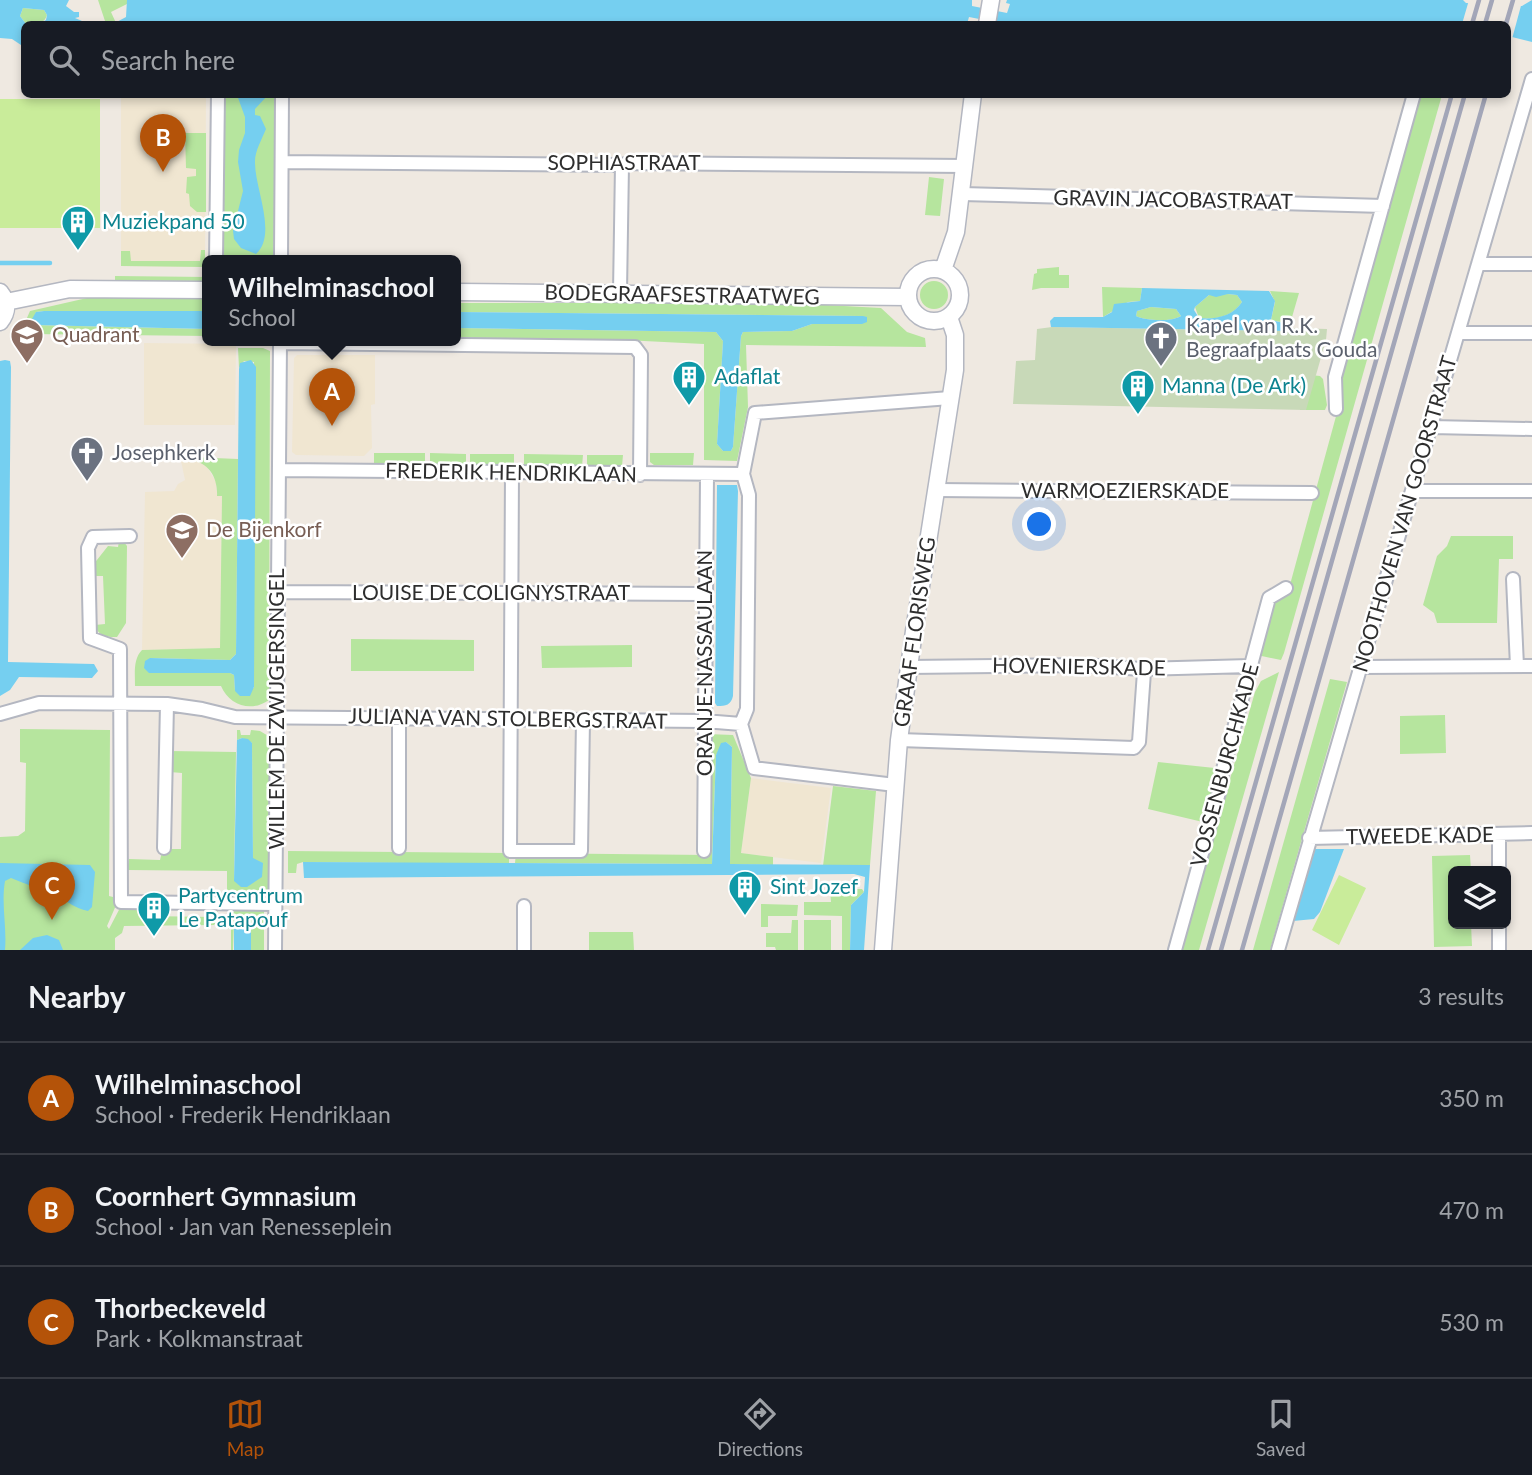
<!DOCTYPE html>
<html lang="en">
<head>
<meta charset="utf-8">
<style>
	body { margin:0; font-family:Lato,sans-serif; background:#20242c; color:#f1f3f6 }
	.controls { position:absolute; right:21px; bottom:21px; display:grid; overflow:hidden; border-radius:10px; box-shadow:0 4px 10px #0003 }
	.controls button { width:63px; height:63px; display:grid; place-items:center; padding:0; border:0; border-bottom:2px solid #363941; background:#171b24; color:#f1f3f6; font:35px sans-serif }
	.you { position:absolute; left:1040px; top:525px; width:24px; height:24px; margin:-18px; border:5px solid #fff; border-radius:50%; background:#1a73e8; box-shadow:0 0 0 10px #1a73e833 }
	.badge { display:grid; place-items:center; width:46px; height:46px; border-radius:50%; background:#b45309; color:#fff; font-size:23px; font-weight:700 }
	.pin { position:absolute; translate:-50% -58px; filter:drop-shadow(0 2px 4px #0008) }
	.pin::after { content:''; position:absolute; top:37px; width:24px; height:21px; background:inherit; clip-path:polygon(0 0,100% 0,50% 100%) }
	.popup { position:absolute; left:202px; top:255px; width:259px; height:91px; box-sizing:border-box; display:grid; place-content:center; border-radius:10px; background:#171b24; filter:drop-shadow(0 2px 5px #0005); font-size:23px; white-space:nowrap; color:#9ea1a6 }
	.popup b { font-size:26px; color:#f1f3f6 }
	.popup::after { content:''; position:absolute; left:50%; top:100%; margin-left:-14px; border:14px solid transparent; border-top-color:#171b24 }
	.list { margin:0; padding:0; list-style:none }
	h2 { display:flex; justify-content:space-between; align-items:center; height:91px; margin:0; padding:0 28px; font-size:30px }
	h2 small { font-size:23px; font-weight:400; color:#9ea1a6 }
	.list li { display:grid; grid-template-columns:46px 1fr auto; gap:21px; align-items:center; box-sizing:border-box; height:112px; padding:0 28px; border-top:2px solid #363941 }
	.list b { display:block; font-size:26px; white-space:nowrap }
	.list p { margin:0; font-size:23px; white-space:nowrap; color:#9ea1a6 }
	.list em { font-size:23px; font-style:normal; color:#9ea1a6 }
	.icon { flex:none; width:38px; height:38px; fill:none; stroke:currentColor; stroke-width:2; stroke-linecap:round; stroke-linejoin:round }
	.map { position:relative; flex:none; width:1532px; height:950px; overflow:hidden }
	.search { position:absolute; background:#171b24; box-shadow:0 4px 10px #0003; left:21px; right:21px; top:21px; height:77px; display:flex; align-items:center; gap:18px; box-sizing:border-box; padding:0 24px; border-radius:10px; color:#9ea1a6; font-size:26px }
	.sheet { height:427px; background:#171b24 }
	nav { display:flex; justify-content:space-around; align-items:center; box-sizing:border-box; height:98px; border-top:2px solid #363941; background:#171b24; font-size:19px; color:#9ea1a6 }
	nav a { display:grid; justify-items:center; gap:4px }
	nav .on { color:#b45309 }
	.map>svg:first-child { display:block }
	.education { fill:#f0e6d1 }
	.green { fill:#b6e59e }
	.cemetery { fill:#c8d9b8 }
	.pitch { fill:#c9ec9a }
	.water { fill:#75cff0; fill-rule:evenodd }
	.pier { fill:#efe9e1 }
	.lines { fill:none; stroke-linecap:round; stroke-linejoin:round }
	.stream { stroke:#75cff0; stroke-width:4.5 }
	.street-casing { stroke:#b4b7c1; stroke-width:16 }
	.secondary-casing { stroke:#b4b7c1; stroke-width:19 }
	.street { stroke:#fff; stroke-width:12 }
	.secondary { stroke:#fff; stroke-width:16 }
	.rail { stroke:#a3a6b8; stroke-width:4.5 }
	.labels { text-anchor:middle; stroke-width:5; stroke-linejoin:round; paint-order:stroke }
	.street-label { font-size:21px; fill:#2e2e2e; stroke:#fff }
	.culture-label { font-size:21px; fill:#0d838f; stroke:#fff; text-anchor:start }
	.worship-label { font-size:21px; fill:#5b616d; stroke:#fff; text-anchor:start }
	.education-label { font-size:21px; fill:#785e54; stroke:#fff; text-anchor:start }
</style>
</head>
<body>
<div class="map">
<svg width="1532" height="950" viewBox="0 0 1532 950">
	<rect width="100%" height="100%" fill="#efe9e1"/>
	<path class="education" d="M121,95H206L205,267L121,266Z
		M144,343L236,344L235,425H144Z
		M297,355H375V404L371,405L372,448L364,456L296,455L292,452L294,358Z
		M190,460L200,461L207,467L216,482L217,495L222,496L220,648L142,650L145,492L174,491L178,484L185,480L181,461Z
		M751,778L831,788L821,863L741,853Z"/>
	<path class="green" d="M98,0H127V4L111,12L116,23L106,24Z
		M23,8L44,10L47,15C44,25 35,24 26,24L20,16Z
		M224,95H274L276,260H224Z
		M1417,95H1442L1284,653L1281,660L1257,655L1272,600L1288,592L1341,398L1338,380Z
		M185,133H206V212H197L190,206L189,194L186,193L187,177L196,176V169L186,168Z
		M929,177L944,179L940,216L925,215Z
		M201,250H205V267L121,266V251H130L131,261H200Z
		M1059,267V275H1069V288H1041L1032,290L1034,274L1037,273V269Z
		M115,276L208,277V281L115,280Z
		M920 295a14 14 0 1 1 28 0a14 14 0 1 1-28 0Z
		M1102,287L1142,288L1140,301L1128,302L1103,317Z
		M1270,291L1299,293L1290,324L1271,320L1275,302Z
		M1228,294L1237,295L1242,302C1232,317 1215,320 1199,318L1195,307L1209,295Z
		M126,295L208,297V311H44L36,312L33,325L208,329V336L29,334L23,327L30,311L87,298Z
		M456,303H788L881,308L907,332L925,338L926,347L746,345L748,407L737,461L704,460V344L624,340L456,339V328L716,332L723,341L717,444L723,451H731L733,447L741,336L743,332L792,331L812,324H862L863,316L456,312Z
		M1151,307L1176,309L1181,316C1172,322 1146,321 1136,316L1137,311Z
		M238,348H263L270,351L269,700C251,713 229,705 221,686H135C135,673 133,659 142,650L220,648L222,496H217C218,478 209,462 190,460V457L238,459L236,654L230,660L150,658L149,673H230L234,675L235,691L254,688V362L244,361L239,368Z
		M1301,374L1320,376L1323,379L1327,405L1325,410H1300Z
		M374,453H425V464H374Z
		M430,453L466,454V465H430Z
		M650,453H694L693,465H654L650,462Z
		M470,454H514V466L470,465Z
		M524,454L583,455L582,466H524Z
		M587,455H623L622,466H587Z
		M1451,536H1513V559H1499L1497,623H1437L1434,613L1423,605L1437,556L1447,546Z
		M119,541H123L127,546L126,623L117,637C106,637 99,637 95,625L105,624L103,576H94L93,565L108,546L118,547Z
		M351,639L474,640V671H351Z
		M632,645V667L542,668L541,646Z
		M1279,672L1199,950H1181L1255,692L1261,681Z
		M1330,679L1347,682L1270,950H1253Z
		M1445,715L1446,753L1400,754V716Z
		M20,729L110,730L109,896L113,897L117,903L107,926L109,929L121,906L135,907L145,916L215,917L208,907H217L219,919L214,925L124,926L122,933L115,938V950H0V837L18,836L25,831L26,763L20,762Z
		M237,730H240L241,735H250L251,730L260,731L270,737L268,893L227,892V871L127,870L129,859L160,860L162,852L168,853L169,849H181L182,773L170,772L169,751L236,752L234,880L253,858L252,743L242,738L237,740Z
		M707,734L733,735L751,778L741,853L773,857V865L730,864L732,747L726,742L716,755L712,864L515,863L516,853L707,855Z
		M1158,762L1224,769L1207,823L1148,809Z
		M833,786L876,791L870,865L823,866Z
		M288,851L509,853V864L303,862L297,864L296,873H288Z
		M1470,855L1471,871H1453V924H1471L1472,946L1434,947L1432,856Z
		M830,889H862L864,892L851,905L850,950H842V916L804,915V902H831Z
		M761,904L798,905L797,916H768V927H761Z
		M235,910L264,911V950H251V922L234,921L233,950H231V929L223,928Z
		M792,920H798V950H776L775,947H766V933H791Z
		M831,920V950H804V920Z
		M589,932H633L634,950H589Z"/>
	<path class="cemetery" d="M1052,327L1290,331L1291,328L1327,329L1326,340L1306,410L1013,404L1016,361L1035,360L1037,329Z"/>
	<path class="pitch" d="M0,99H100V228H0Z
		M1339,875L1366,888L1339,945L1312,930Z"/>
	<path class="water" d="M0,0H69L66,6L74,12H79V17L75,18L82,21V24H39L46,20L47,15L44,10L23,8L20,16L26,24L22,37L24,39V47L12,39L0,38Z
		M127,0H972V6L1007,13L1010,4L1006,3L1007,0H1463L1466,3L1522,6L1532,0V42L1508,36V24H1005L969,17L967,24H113L126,17Z
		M237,95H268L255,109V115L260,116L266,129C262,139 255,151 255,161C254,187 278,234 256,254L241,248L234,239L233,231L243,191L238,162L239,150L245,133V117Z
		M1142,288L1269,291L1275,301L1271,320L1292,325L1291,331L1051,327L1050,321L1054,317H1103L1112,312L1114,304L1140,301ZM1228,294L1237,295L1242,302C1233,316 1215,320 1199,318L1194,310L1195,307L1209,295L1216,297ZM1151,307L1176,309L1181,316C1172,322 1146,321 1136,316L1137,311Z
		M44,311H208V329L34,325L32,319L36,312Z
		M456,312L863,316L867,317V322L862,324H812L792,331L743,332L741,336L733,447L731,451H723L717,444L723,341L716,332L456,328Z
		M5,360L10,361L11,367L8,662L94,664L98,671L92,678L19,677L10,690L0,696V361Z
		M251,360L256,367L254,687L250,696H240L235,691L234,675L230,673H149L144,668L145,661L150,658L230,660L236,654L239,369L240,363Z
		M717,485H737L738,491L733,696C731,705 726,706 717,706L715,703Z
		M242,738L248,739L252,743L253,858L263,863L262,877L247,887H241L234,881L237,740Z
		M726,742L732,747L730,864L870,865L864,950H850L851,905L864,892L865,877L854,874L304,878L303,862L712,864L716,755L721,743Z
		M1314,849H1344L1320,912L1314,919L1293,921Z
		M0,863L90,865L95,872L92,907L88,911C74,908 69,902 57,896C42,889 27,885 11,878L5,881C1,904 7,927 5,950H0Z
		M241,918L251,922V950H234V920Z
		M47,935L59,940L63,950H20L33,938Z"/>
	<path class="pier" d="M1469,0L1522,2L1512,39H1508V24H1462Z"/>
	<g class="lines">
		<path class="stream" d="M0,263H50"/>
		<defs>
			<path id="street" d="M282,162L622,165L629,163L965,166
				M962,194L1383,206
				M216,260L218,94
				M281,260L282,94
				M1478,264H1532
				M620,292L622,165
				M1458,333H1532
				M1336,409L1335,377L1414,94
				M1431,427L1532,429
				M279,470L743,474
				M512,471L510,851H581L583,720
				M937,490L1312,493
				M1413,491H1532
				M130,536L93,537L88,548L90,638L120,649L121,902L275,904
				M1513,579L1517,666
				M277,592L705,594
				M908,667L1084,665L1141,669L1250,666
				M1361,667L1532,666
				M0,714L39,703L167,704L202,709L235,717L704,721L741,724
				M899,740L1134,748L1139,742L1144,672L1141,669
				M895,785L754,768L741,724L747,709L749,495L743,474L755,413L950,398
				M1499,835V871
				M1309,838L1532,833
				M164,848L167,704
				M399,848V719
				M704,851L707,475
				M1499,924V950
				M275,950L280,343L635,347L641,355L640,475
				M524,950V906
				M1175,950L1220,789L1222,773L1269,598L1286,588
				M1278,950L1532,79"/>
			<path id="secondary" d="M987,24L991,0
				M908 295a26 26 0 1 1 52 0a26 26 0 1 1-52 0Z
				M943,270L956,232L973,94
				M0,292C8,302 8,312 0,322
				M456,292L908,297
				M6,302L70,289L208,290
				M883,950L899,740L914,631L955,370V335L949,317"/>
		</defs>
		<use href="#street" class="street-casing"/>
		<use href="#secondary" class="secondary-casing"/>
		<use href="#street" class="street"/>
		<use href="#secondary" class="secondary"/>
		<path class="rail" d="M1472,24L1479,0
			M1485,24L1492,0
			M1506,24L1513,0
			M1208,950L1452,94
			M1221,950L1465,94
			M1242,950L1486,94"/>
	</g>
	<defs>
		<symbol id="building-pin" viewBox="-11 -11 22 30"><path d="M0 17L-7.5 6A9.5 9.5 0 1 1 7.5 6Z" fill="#0f9aa8" stroke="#fff"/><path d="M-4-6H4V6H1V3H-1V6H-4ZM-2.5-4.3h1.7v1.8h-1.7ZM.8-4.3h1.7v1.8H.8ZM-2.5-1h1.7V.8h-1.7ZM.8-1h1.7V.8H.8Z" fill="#fff"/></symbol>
		<symbol id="school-pin" viewBox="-11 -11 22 30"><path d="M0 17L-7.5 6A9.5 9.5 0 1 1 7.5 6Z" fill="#8d6e63" stroke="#fff"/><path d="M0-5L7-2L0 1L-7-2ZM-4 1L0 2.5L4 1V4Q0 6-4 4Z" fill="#fff"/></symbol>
		<symbol id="church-pin" viewBox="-11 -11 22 30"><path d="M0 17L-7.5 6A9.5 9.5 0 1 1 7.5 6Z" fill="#6b7280" stroke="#fff"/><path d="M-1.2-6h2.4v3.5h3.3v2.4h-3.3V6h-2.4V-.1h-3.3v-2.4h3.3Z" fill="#fff"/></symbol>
	</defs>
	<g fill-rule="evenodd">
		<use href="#building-pin" x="59" y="203" width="38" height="52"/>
		<use href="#school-pin" x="8" y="316" width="38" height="52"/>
		<use href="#church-pin" x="1142" y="319" width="38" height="52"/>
		<use href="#building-pin" x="670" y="358" width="38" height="52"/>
		<use href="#building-pin" x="1119" y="367" width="38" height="52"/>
		<use href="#church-pin" x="68" y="434" width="38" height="52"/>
		<use href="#school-pin" x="163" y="511" width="38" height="52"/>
		<use href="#building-pin" x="726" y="868" width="38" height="52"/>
		<use href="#building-pin" x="135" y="889" width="38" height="52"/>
	</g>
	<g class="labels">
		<g class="street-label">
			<text x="624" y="170">SOPHIASTRAAT</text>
			<text transform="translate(1173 200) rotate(1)" y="7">GRAVIN JACOBASTRAAT</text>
			<text transform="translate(682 295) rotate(1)" y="7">BODEGRAAFSESTRAATWEG</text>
			<text transform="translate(511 473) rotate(1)" y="7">FREDERIK HENDRIKLAAN</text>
			<text x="1125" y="498">WARMOEZIERSKADE</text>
			<text transform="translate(1405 514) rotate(-74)" y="7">NOOTHOVEN VAN GOORSTRAAT</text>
			<text x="491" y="600">LOUISE DE COLIGNYSTRAAT</text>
			<text transform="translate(915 632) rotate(-82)" y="7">GRAAF FLORISWEG</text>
			<text transform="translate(705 663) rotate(-90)" y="7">ORANJE-NASSAULAAN</text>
			<text transform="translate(1079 667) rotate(1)" y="7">HOVENIERSKADE</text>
			<text transform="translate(277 709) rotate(-90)" y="7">WILLEM DE ZWIJGERSINGEL</text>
			<text transform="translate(508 719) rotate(1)" y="7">JULIANA VAN STOLBERGSTRAAT</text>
			<text transform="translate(1225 765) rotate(-75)" y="7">VOSSENBURCHKADE</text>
			<text transform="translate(1420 836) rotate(-1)" y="7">TWEEDE KADE</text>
		</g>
		<g class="culture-label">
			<text x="102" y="229">Muziekpand 50</text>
			<text x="714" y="384">Adaflat</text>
			<text x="1162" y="393">Manna (De Ark)</text>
			<text x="770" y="894">Sint Jozef</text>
			<text x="178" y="903">Partycentrum<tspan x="178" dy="24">Le Patapouf</tspan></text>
		</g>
		<g class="worship-label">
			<text x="1186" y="333">Kapel van R.K.<tspan x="1186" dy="24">Begraafplaats Gouda</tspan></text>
			<text x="112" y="460">Josephkerk</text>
		</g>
		<g class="education-label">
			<text x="52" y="342">Quadrant</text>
			<text x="206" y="537">De Bijenkorf</text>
		</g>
	</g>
</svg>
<div class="controls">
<button><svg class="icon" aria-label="layers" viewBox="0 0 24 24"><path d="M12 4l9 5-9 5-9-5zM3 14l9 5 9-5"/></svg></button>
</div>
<div class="you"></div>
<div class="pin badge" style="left:332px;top:426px">A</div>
<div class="popup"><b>Wilhelminaschool</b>School</div>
<div class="pin badge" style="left:163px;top:172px">B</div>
<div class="pin badge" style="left:52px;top:920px">C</div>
<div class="search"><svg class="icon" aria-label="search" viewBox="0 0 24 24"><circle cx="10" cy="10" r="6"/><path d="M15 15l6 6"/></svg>Search here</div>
</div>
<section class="sheet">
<h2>Nearby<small>3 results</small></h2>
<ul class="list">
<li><span class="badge">A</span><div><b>Wilhelminaschool</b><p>School · Frederik Hendriklaan</p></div><em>350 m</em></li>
<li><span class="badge">B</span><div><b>Coornhert Gymnasium</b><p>School · Jan van Renesseplein</p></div><em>470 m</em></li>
<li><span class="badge">C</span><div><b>Thorbeckeveld</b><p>Park · Kolkmanstraat</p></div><em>530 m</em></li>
</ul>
</section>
<nav>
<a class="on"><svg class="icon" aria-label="map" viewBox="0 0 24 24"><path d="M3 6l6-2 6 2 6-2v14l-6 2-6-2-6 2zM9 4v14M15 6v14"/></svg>Map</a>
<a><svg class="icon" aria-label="directions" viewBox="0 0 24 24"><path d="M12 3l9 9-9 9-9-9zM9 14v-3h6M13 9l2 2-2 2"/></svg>Directions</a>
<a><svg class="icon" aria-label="saved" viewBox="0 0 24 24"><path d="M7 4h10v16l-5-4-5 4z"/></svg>Saved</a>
</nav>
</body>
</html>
